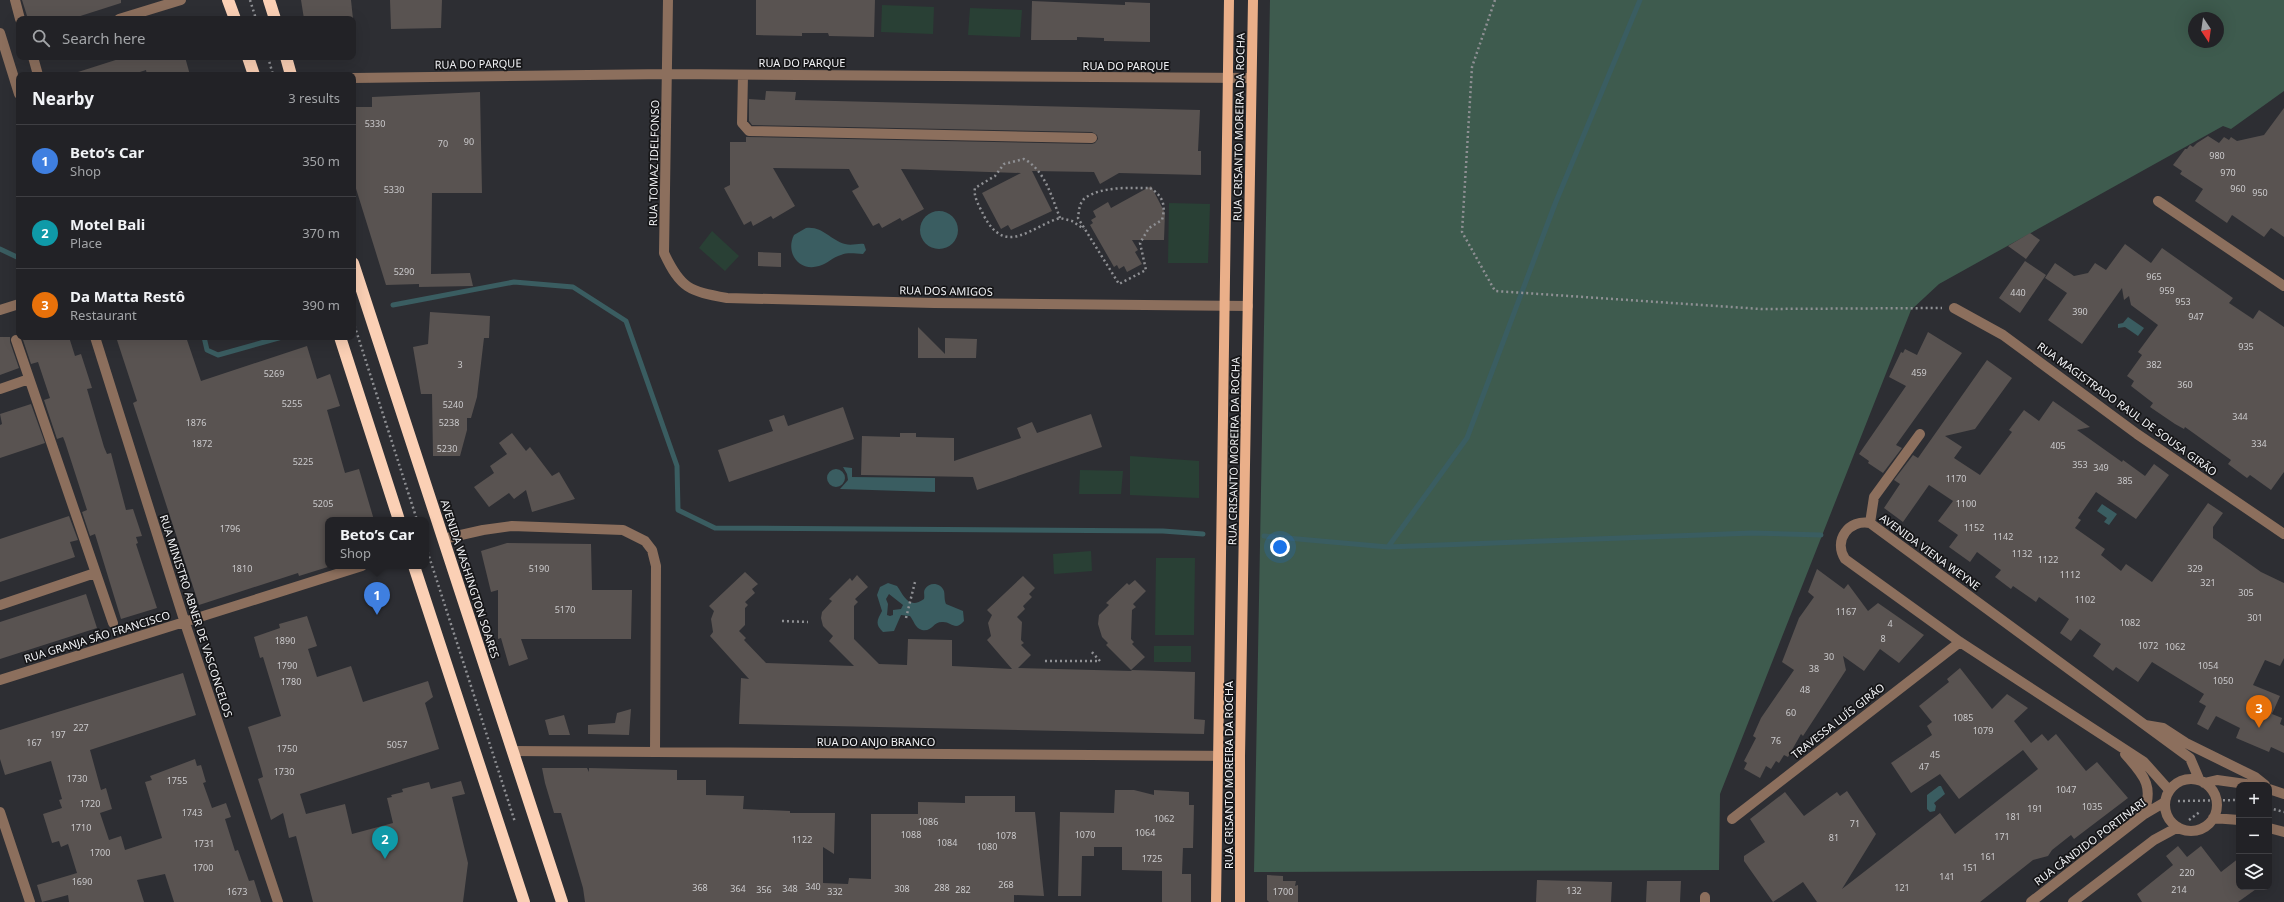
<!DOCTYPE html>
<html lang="en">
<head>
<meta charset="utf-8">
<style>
	body { margin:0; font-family:"Noto Sans",sans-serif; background:#2a2a2e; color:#f1f3f6 }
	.controls { position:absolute; right:12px; bottom:12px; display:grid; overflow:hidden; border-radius:8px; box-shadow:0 4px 16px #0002 }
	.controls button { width:36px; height:36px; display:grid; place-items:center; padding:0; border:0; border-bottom:1px solid #3f3f43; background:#222226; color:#f1f3f6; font:20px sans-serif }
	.compass { position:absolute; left:2188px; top:12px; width:36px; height:36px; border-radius:50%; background:#222226; box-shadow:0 4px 16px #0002; rotate:167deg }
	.you { position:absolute; left:1280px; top:547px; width:14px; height:14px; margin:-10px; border:3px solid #fff; border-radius:50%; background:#1a73e8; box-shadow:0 0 0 6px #1a73e833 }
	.badge { display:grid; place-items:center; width:26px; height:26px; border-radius:50%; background:#bca0f2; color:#fff; font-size:13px; font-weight:700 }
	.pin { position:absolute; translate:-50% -33px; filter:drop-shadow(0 1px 2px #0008) }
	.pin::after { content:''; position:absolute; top:21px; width:14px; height:12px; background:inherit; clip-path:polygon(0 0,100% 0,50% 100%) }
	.popup { position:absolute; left:325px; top:517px; width:104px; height:52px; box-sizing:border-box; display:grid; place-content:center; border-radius:8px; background:#222226; filter:drop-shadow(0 1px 3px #0005); font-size:13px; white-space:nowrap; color:#a2a4a7 }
	.popup b { font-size:15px; color:#f1f3f6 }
	.popup::after { content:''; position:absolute; left:50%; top:100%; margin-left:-8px; border:8px solid transparent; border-top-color:#222226 }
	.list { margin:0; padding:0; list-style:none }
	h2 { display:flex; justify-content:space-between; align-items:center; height:52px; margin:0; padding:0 16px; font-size:17px }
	h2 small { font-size:13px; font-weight:400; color:#a2a4a7 }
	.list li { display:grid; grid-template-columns:26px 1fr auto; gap:12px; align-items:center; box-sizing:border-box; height:72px; padding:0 16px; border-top:1px solid #3f3f43 }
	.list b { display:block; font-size:15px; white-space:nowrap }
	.list p { margin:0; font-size:13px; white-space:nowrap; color:#a2a4a7 }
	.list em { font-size:13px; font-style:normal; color:#a2a4a7 }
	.icon { flex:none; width:22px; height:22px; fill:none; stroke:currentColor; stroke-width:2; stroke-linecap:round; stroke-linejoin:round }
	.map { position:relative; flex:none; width:2284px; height:902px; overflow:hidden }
	.search { position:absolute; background:#222226; box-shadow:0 4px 16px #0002; left:16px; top:16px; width:340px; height:44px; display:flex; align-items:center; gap:10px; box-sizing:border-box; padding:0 14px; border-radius:8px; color:#a2a4a7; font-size:15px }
	.panel { position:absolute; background:#222226; box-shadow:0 4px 16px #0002; left:16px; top:72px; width:340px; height:268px; border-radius:8px }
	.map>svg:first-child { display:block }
	.green { fill:#294035 }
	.forest { fill:#3e5b4e; fill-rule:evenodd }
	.water { fill:#3a5d61; fill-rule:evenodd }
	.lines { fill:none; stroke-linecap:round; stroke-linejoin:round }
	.stream { stroke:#3a5d61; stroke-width:5 }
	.building { fill:#595351 }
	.path { stroke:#8f9094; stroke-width:2.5; stroke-dasharray:2 3; stroke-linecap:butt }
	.minor { stroke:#8c6f5d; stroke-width:10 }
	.major { stroke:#eaaf89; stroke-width:10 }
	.highway { stroke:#fbd0b5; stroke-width:12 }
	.labels { text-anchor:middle; stroke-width:3.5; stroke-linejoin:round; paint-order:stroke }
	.number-label { font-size:9px; fill:#cbcacc }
	.street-label { font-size:11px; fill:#f1f2f5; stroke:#161618 }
</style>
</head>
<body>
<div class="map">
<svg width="2284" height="902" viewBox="0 0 2284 902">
	<rect width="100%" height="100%" fill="#2d2e33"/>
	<path class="green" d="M882,5L934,7L933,34L881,32Z
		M970,8L1022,10L1020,37L968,35Z
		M1169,203L1210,204L1208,263H1168Z
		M712,231L739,256L725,271L699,248Z
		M1130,456L1199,461V498L1130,495Z
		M1080,470L1123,471L1121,494H1079Z
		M1091,551L1092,571L1054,574L1053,554Z
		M1156,558H1195L1194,635H1155Z
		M1154,646H1191V662H1154Z"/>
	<path class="forest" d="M1270,0H2284V91L2231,129L2223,126L1939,284L1911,310L1720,794L1719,870L1254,872ZM2194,18H2218V42H2194Z"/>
	<path class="water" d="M920 230a19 19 0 1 1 38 0a19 19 0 1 1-38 0Z
		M806,228C823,226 830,240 845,244C852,246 858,243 864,244L866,250L863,254C855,254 849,252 841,255C833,257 827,264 819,266C799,272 785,253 794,235Z
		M2128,317L2144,328L2138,336L2125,327L2118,328V324L2123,323Z
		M843,467L852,468V477L935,478V492L840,489L848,480L847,474Z
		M827 478a9 9 0 1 1 18 0a9 9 0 1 1-18 0Z
		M2102,504L2117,514L2109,525L2104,522L2107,518L2097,511Z
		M888,583L897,586C904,596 909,610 924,599C925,595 923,592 925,589C930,581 941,583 944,591C945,596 944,599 946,604L963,611L964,621C955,632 951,621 942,622C933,622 932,632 922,630C915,628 914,621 910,616L901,615L894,631L883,632C874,624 878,619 882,611L877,595L880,587ZM889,594L903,605L901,609L893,610V615L890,616L887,615L888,604L886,599Z
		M1939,786H1941L1945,794L1934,803L1936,806L1935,811L1930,812L1927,809V795Z"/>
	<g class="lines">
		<path class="stream" d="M0,249L19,258
			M393,305L514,282L573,287L626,321L677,466L678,510L715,528L1163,531L1203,534
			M204,337L207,350L218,355L282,337
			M1264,536L1388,547L1467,438L1555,204L1640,0
			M1388,547L1752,533L1821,535"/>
	</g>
	<path class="building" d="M22,0H121V3L71,19H28Z
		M301,0H351L353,19H304Z
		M390,0H442L441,28L391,29Z
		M756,0H875L874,37L829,36L828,33H802V36L756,35Z
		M1032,1L1125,5V2L1150,3V42L1104,41V38L1077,37V40H1031Z
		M125,57H185L190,75H147L146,70L131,75H79L78,72Z
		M766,91L796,92L795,100L1200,110L1198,151H1201V175L1119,173L1100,184L1094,172L1032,171L1052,211L1011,230L1008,225L1001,229L982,193L1021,173L901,169L924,209L902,221L900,218L882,228L879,223L873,226L852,191L859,187L849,169L773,168L795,206L773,219L771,216L753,226L751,221L744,225L724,188L730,185V142H746V137L1092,144L1095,143L1098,139L1097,135L1092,132L752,125L749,121V99L765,100Z
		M480,92L482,193H432L431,274L470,273L473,286L419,287V284L386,285L353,179V107H372V97Z
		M2284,108V237L2271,228L2264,237L2232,215L2227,223L2195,201L2203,189L2180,174L2182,171L2173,165L2185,149H2187L2190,145L2193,147L2197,143L2208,136L2219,143L2224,137L2229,140L2231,137L2237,141L2264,135Z
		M1151,186L1165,213L1164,240H1132L1138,250L1135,252L1142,264L1127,272L1124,266L1119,269L1117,265L1114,267L1090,225L1093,223L1091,220L1096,217L1093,211L1108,202L1111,208Z
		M2030,233L2040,240L2026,259L2008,246Z
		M2125,244L2151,263L2162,248L2233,298L2229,303L2253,319L2259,310L2284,327V472L2271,490L2250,475L2247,478L2228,464L2231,460L2185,427L2184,429L2175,424L2150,407L2153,403L2131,386L2134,381L2127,376L2142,355L2138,352L2158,325L2131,305L2129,296L2124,300L2122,288L2082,344L2048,320L2067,293L2045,278L2055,263L2074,276L2088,273L2095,263L2106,270Z
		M758,252L781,253V267L758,266Z
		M2025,261L2046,275L2020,313L1999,298Z
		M430,312L490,316L489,338H484L477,397L471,418H467V430L460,456H433L432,394H421L413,347L428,344Z
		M918,327L945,354V338L977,339L976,358H918Z
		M1928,332L1962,353L1896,445L1902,448L1883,473L1868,463L1869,461L1859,454L1906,386L1889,377L1901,352L1903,353L1905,349L1917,355Z
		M0,337H10V342L19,368L0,375Z
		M22,337H69L75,356L81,354L92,388L87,389L104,447L107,454L111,453L126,510L133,509L142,536L136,537L138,543L136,544L157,608L121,619L95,534L90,536L82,512L87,510L65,442L63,437L57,439L44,400L50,398L38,362L31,364Z
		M116,337H186L201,381L307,346L317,379L330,374L340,406L327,410L345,473L359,469L374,520H328V567L299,576L298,573L199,605L133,403L137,401Z
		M1987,360L2012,378L1975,429L1945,436L1962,447L1954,458L1980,475L2012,432L2009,430L2024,410L2039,421L2053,401L2090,427L2077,430L2122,462L2123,460L2145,476L2154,464L2169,475L2136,519L2096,492L2078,518L2081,520L2075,528L2105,549L2101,555L2121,571L2126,564L2152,582L2208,503L2223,513L2213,527V538L2261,572L2284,583V658L2280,666L2265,660L2253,685L2280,696L2272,714L2282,718L2280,724L2284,726V753L2271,747L2269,752L2236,738L2240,728L2216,716L2208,730L2197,724L2206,706L2199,702L2204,694L2152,662L2138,682L2116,667L2113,671L2093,656L2101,644L2080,629L2071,641L2060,633L2069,619L2039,597L2036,602L2013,586L2011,589L1995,577L2001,570L1977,552L1970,562L1949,547L1958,535L1938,521L1953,501L1929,485L1903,522L1884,508L1900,484L1894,480L1913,455L1918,458Z
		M31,404L45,443L0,458V425L2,424L0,414Z
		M843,407L854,439L729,482L718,450L773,431L769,420L784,415L788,426Z
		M1091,414L1102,447L977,490L973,477L861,475L862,436L900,437V433H916V437L954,438V461L1021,438L1017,428L1032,422L1037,433Z
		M512,433L526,451L530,447L552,476L559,472L575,499L532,512L526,490L514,499L509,493L489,507L474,487L494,473L490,466L507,454L499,443Z
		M69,516L78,540L70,542L75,557L0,582V539Z
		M507,543L591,544L592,590H632L631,639H521L528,659L509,666L501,638L498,639V590L491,592L481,551Z
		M1817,569L1844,589L1848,584L1868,611L1878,603L1924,635L1899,663L1880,649L1864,671L1843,656L1846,670L1803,736L1801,734L1788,757L1784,755L1779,763L1776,761L1771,769L1766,766L1760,778L1744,769L1747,763L1744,761L1756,738L1753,736L1761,718L1794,670L1782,662L1799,618L1814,597L1808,592Z
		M745,572L758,584L752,589L755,593L745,602L748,605L745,608V625L739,631L746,638L744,640L766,663L854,666L829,641L833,636L823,626L821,618L822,612L832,601L829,599L850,578L852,581L857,575L868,587L855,599L858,602L854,606V639L879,664L907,665L908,639L952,640V666L1012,669L987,640L991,636L988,623L992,615L987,610L1023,576L1035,588L1029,594L1032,597L1023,606L1025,609L1017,617L1022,622L1021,640L1024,643L1021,645L1031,655L1018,668L1132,671L1106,645L1108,643L1102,637L1098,624L1099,615L1109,605L1106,603L1127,583L1129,585L1135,580L1146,591L1133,604L1136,607L1132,610L1131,639L1134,642L1132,644L1145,657L1131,670L1195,672L1194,719L1205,720L1204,734L739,724L741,678L749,679L710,636L713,632L711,619L714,611L709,606Z
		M86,594L97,628L0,659V622Z
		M307,616L317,646L308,649L317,677L351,666L363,702L428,681L433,697L425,703L439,749L300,794L306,814L345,804L352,834L393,823L387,798L392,797L391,795L403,792L402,789L429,782L431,789L461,781L465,794L452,797L468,863L463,902H313L296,836L289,838L283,813L271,820L258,779L263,777L261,769L248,727L281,716L263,657L260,658L254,637L280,628L279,624Z
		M1960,668L1992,709L2007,694L2028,708L2014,721L2031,743L2042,734L2048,741L2056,734L2086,771L2097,762L2128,798L2074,839L2071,835L2052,850L2048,856L2033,860L1980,902H1817L1803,882L1773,902L1744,861V856L1765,842L1750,819L1785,792L1804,816L1837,792L1840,796L1847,791L1876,834L1842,889L1940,813L1955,834L2038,769L2023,750L1959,799L1940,774L1911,793L1891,763L1932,735L1927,726L1932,722L1919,706L1949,682L1947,679Z
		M183,673L196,715L90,750L101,790L106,788L112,809L100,813L109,840L121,836L125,850L162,838L145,782L152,780L150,776L195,759L197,766L201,765L206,782L203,783L212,808L226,803L231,817L225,819L235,851L238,850L249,881L254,880L261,902H174L165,874L137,880L144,902H69L68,895L42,902L37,885L77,873L68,844L61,847L59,841L52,843L43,814L62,808L59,800L62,799L51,761L5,775L0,759V730Z
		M631,709L629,735L588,734V725L615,723L617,713Z
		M564,715L570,735H549L545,720Z
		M542,768H587L589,772V768L677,770V780H706V795L744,796L743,809L790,811V813H835L834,854L823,847V883L848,884L849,878L871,879V814H918V802L965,803V796H1015V812H1035L1044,896L1014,895V902H585L583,888L561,813H554L545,783Z
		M1115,790H1134L1154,795V790L1189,792V805H1194L1193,848H1183L1182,874H1191V902H1162V871L1122,870V847H1094V856H1082L1081,896H1058L1060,812L1114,813Z
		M2178,846L2187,857L2201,846L2221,872L2239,858V887H2259L2238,902H2142L2137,894L2173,865L2166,856Z
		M1267,875L1283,876V881H1296L1295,886L1298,885V902H1269L1267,900Z
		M1537,880L1612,882L1611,902H1536Z
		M1647,881H1681L1680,902H1646Z"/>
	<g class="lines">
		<path class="path" d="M250,0L256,19
			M1495,0L1472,67L1462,232L1495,291L1761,309L1942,308
			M268,57L273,75
			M1150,188C1163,196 1166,205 1162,220L1149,228L1140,243L1146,270L1119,284L1078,218C1079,211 1079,203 1085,198C1102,186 1131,188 1150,188Z
			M1060,218C1052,198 1045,170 1024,159L1004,164L995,176L975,188C973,197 980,207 984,216C1006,257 1030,227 1060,218L1072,221L1084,229
			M353,321L417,520
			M426,547L515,822
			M906,618L915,582
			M782,621L808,622
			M1045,661H1100L1090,650
			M2178,801L2239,800
			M2269,808L2284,812
			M2189,820L2201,811"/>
		<path class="minor" d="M15,0L20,19
			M668,0L664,253C681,289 689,291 727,298L934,303L1248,306
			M119,19L181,0
			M0,33L19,94
			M33,57L38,75
			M743,75L742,123L749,131L1092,138
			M353,78L668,74L1251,78
			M2158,201L2284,286
			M1954,308L2003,335L2137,434L2284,534
			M0,310L19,304
			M95,337L185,623L278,902
			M16,340L113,623
			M0,389L29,379
			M1870,523L1874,497L1920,434
			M443,539L483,530L512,526L623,530L645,541L652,550L656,566L655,752
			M0,605L95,573
			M0,680L362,566
			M2145,725L2163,728L2186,743L2255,777L2265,785
			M512,751L1240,756
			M2125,754C2143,775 2155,785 2143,815
			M2165 805a26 26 0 1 1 52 0a26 26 0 1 1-52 0Z
			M2204,783L2217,780L2253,785
			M2269,789L2284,794
			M2169,790L2144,762L1960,642L1845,559C1833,540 1849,519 1870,523L2190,758L2199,779
			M0,812L30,902
			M2213,818L2239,820
			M1732,819L1960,642
			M2269,828L2284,832
			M1705,902V897
			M2031,902L2143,815L2165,802
			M2073,902L2154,840L2178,827"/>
		<path class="major" d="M1216,902L1229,0
			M1240,902V756L1253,0"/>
		<path class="highway" d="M228,0L235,19
			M269,0L275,19
			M248,57L254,75
			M286,57L291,75
			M353,263L562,902
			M340,337L399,520
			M414,566L524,902"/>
	</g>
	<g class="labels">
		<g class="number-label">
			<text x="375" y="127">5330</text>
			<text x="469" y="145">90</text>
			<text x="443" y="147">70</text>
			<text x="2217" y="159">980</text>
			<text x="2228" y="176">970</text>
			<text x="2238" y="192">960</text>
			<text x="394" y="193">5330</text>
			<text x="2260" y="196">950</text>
			<text x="404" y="275">5290</text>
			<text x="2154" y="280">965</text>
			<text x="2167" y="294">959</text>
			<text x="2018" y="296">440</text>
			<text x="2183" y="305">953</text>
			<text x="2080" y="315">390</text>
			<text x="2196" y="320">947</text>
			<text x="2246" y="350">935</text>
			<text x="460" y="368">3</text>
			<text x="2154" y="368">382</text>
			<text x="1919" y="376">459</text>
			<text x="274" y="377">5269</text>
			<text x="2185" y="388">360</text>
			<text x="292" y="407">5255</text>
			<text x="453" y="408">5240</text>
			<text x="2240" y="420">344</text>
			<text x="196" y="426">1876</text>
			<text x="449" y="426">5238</text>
			<text x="202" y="447">1872</text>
			<text x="2259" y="447">334</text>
			<text x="2058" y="449">405</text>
			<text x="447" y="452">5230</text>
			<text x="303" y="465">5225</text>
			<text x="2080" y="468">353</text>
			<text x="2101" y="471">349</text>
			<text x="1956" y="482">1170</text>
			<text x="2125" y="484">385</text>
			<text x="323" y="507">5205</text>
			<text x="1966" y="507">1100</text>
			<text x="1974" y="531">1152</text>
			<text x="230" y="532">1796</text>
			<text x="2003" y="540">1142</text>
			<text x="2022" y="557">1132</text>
			<text x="2048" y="563">1122</text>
			<text x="242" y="572">1810</text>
			<text x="539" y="572">5190</text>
			<text x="2195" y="572">329</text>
			<text x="2070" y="578">1112</text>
			<text x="2208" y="586">321</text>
			<text x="2246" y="596">305</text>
			<text x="2085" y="603">1102</text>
			<text x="565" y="613">5170</text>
			<text x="1846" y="615">1167</text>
			<text x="2255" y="621">301</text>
			<text x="2130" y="626">1082</text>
			<text x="1890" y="627">4</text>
			<text x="1883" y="642">8</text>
			<text x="285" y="644">1890</text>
			<text x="2148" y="649">1072</text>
			<text x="2175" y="650">1062</text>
			<text x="1829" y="660">30</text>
			<text x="287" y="669">1790</text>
			<text x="2208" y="669">1054</text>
			<text x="1814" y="672">38</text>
			<text x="2223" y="684">1050</text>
			<text x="291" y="685">1780</text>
			<text x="1805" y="693">48</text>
			<text x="1791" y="716">60</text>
			<text x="1963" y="721">1085</text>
			<text x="81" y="731">227</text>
			<text x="1983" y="734">1079</text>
			<text x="58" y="738">197</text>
			<text x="1776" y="744">76</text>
			<text x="34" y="746">167</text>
			<text x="397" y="748">5057</text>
			<text x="287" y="752">1750</text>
			<text x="1935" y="758">45</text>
			<text x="1924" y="770">47</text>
			<text x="284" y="775">1730</text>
			<text x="77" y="782">1730</text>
			<text x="177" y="784">1755</text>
			<text x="2066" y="793">1047</text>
			<text x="90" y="807">1720</text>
			<text x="2092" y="810">1035</text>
			<text x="2035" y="812">191</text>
			<text x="192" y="816">1743</text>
			<text x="2013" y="820">181</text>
			<text x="1164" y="822">1062</text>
			<text x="928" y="825">1086</text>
			<text x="1855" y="827">71</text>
			<text x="81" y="831">1710</text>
			<text x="1145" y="836">1064</text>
			<text x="911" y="838">1088</text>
			<text x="1085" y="838">1070</text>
			<text x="1006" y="839">1078</text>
			<text x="2002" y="840">171</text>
			<text x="1834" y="841">81</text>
			<text x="802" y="843">1122</text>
			<text x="947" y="846">1084</text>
			<text x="204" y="847">1731</text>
			<text x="987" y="850">1080</text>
			<text x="100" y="856">1700</text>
			<text x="1988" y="860">161</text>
			<text x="1152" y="862">1725</text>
			<text x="203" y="871">1700</text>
			<text x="1970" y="871">151</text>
			<text x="2187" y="876">220</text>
			<text x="1947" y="880">141</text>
			<text x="82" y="885">1690</text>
			<text x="1006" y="888">268</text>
			<text x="813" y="890">340</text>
			<text x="700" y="891">368</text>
			<text x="942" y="891">288</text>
			<text x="1902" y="891">121</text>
			<text x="738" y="892">364</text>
			<text x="790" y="892">348</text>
			<text x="902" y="892">308</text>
			<text x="764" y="893">356</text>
			<text x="963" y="893">282</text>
			<text x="2179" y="893">214</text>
			<text x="1574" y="894">132</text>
			<text x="237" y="895">1673</text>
			<text x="835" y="895">332</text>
			<text x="1283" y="895">1700</text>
		</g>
		<g class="street-label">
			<text x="802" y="67">RUA DO PARQUE</text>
			<text transform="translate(478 64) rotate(-1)" y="4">RUA DO PARQUE</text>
			<text x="1126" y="70">RUA DO PARQUE</text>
			<text transform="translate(1239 127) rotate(-89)" y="4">RUA CRISANTO MOREIRA DA ROCHA</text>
			<text transform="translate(654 163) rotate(-89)" y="4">RUA TOMAZ IDELFONSO</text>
			<text transform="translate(946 291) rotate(1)" y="4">RUA DOS AMIGOS</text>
			<text transform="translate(2127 409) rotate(36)" y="4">RUA MAGISTRADO RAUL DE SOUSA GIRÃO</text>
			<text transform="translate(1234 451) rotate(-89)" y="4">RUA CRISANTO MOREIRA DA ROCHA</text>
			<text transform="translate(1930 552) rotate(36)" y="4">AVENIDA VIENA WEYNE</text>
			<text transform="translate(470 579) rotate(72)" y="4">AVENIDA WASHINGTON SOARES</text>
			<text transform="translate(196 616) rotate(72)" y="4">RUA MINISTRO ABNER DE VASCONCELOS</text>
			<text transform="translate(97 637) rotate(-17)" y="4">RUA GRANJA SÃO FRANCISCO</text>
			<text transform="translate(1838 721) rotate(-38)" y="4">TRAVESSA LUÍS GIRÃO</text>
			<text x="876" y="746">RUA DO ANJO BRANCO</text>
			<text transform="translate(1229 775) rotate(-90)" y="4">RUA CRISANTO MOREIRA DA ROCHA</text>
			<text transform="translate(2090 842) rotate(-37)" y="4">RUA CÂNDIDO PORTINARI</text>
		</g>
	</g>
</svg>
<div class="controls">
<button>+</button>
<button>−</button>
<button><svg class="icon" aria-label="layers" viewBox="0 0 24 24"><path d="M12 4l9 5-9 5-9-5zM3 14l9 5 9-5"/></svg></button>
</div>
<svg class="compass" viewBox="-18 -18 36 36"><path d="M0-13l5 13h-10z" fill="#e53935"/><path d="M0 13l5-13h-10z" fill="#a2a4a7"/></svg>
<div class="you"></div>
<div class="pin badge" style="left:377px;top:615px;background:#3f7fe0">1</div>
<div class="popup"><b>Beto’s Car</b>Shop</div>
<div class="pin badge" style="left:385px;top:859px;background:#0f9aa8">2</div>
<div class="pin badge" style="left:2259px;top:728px;background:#e8710a">3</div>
<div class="search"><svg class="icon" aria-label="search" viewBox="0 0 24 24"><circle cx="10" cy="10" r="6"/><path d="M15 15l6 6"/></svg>Search here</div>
<section class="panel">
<h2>Nearby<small>3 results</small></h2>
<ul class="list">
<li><span class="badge" style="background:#3f7fe0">1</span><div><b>Beto’s Car</b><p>Shop</p></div><em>350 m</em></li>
<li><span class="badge" style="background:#0f9aa8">2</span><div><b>Motel Bali</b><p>Place</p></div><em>370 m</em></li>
<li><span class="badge" style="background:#e8710a">3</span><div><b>Da Matta Restô</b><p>Restaurant</p></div><em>390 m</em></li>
</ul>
</section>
</div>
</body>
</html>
